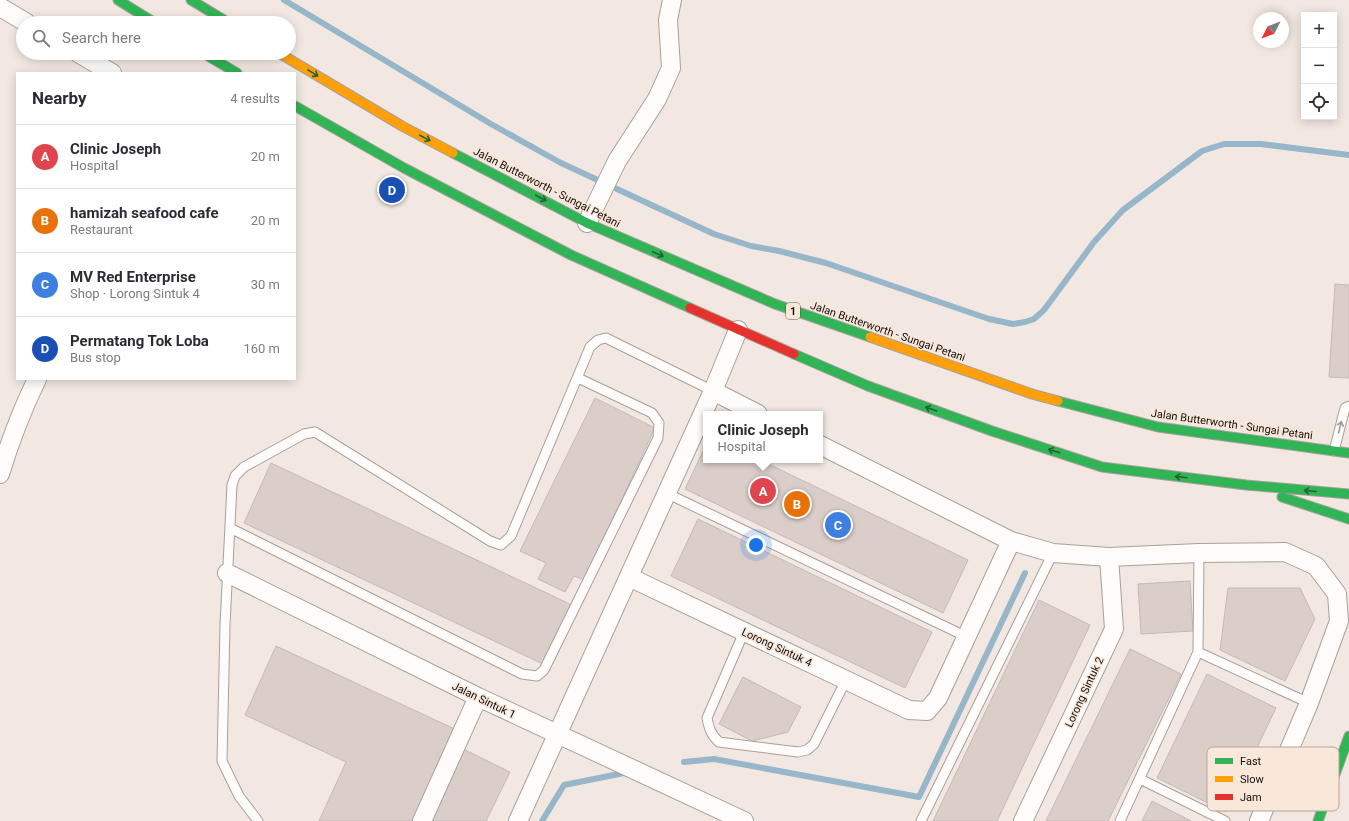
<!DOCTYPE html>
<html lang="en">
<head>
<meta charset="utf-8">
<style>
	body { margin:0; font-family:Roboto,sans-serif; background:#f2f2f3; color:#2b2b33 }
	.controls { position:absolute; right:12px; top:12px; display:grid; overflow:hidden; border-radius:0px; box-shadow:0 2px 10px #0003 }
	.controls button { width:36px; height:36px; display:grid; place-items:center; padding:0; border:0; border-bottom:1px solid #e1e1e2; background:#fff; color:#2b2b33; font:20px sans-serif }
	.compass { position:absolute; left:1253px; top:12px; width:36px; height:36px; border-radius:50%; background:#fff; box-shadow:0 2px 10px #0003; rotate:228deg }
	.you { position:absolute; left:756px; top:545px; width:14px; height:14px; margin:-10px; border:3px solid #fff; border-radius:50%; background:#1a73e8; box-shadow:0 0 0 6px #1a73e833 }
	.badge { display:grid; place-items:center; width:26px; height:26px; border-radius:50%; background:#625b56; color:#fff; font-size:13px; font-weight:700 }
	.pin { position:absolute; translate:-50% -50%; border:2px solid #fff; box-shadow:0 1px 4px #0006 }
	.popup { position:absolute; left:703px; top:411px; width:120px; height:52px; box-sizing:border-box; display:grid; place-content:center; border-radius:0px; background:#fff; filter:drop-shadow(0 1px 3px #0005); font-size:13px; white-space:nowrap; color:#7c7c81 }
	.popup b { font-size:15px; color:#2b2b33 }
	.popup::after { content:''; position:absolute; left:50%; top:100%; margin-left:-8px; border:8px solid transparent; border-top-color:#fff }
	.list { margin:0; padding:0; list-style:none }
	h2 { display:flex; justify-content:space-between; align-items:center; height:52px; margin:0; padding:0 16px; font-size:17px }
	h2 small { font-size:13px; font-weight:400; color:#7c7c81 }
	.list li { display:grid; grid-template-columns:26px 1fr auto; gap:12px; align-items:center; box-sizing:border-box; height:64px; padding:0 16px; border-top:1px solid #e1e1e2 }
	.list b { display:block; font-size:15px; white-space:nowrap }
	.list p { margin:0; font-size:13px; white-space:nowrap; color:#7c7c81 }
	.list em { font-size:13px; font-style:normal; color:#7c7c81 }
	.icon { flex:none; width:22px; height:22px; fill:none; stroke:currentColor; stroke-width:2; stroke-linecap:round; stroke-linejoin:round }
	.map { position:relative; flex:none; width:1349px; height:821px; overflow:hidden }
	.search { position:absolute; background:#fff; box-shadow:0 2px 10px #0003; left:16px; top:16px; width:280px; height:44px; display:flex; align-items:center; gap:10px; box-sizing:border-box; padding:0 14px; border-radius:22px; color:#7c7c81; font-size:15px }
	.panel { position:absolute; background:#fff; box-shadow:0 2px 10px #0003; left:16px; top:72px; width:280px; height:308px; border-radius:0px }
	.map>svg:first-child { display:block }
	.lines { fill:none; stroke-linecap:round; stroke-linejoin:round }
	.stream { stroke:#97b6c9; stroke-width:6 }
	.building { fill:#dbcec9; stroke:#c3bab6 }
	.lane-casing { stroke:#a7a09b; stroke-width:11 }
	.street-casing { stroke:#a7a09b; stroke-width:20 }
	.fast-casing { stroke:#a7a09b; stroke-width:11 }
	.slow-casing { stroke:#a7a09b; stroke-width:11 }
	.jam-casing { stroke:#a7a09b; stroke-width:11 }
	.lane { stroke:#fdfcfa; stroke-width:9 }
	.street { stroke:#fdfcfa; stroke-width:18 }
	.fast { stroke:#30b455; stroke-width:9 }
	.slow { stroke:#ff9f0a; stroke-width:9 }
	.jam { stroke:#e5322d; stroke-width:9 }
	.oneway { stroke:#226230 }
	.oneway2 { stroke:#a09d9a }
	.labels { text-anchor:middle; stroke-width:3; stroke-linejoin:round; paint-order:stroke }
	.shield { fill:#f9e7da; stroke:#595049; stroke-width:1 }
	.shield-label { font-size:10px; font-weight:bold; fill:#150f0b }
	.street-label { font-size:11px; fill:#150f0b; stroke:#f9e7da }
	.key { fill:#f9e7da; stroke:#b5a69c; stroke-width:1 }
	.key-label { font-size:11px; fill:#150f0b }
</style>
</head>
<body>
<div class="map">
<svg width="1349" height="821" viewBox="0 0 1349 821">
	<rect width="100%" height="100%" fill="#f2e8e1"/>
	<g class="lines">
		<path class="stream" d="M284,0L491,124L561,163L714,234L751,246L779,251L826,263L989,319L1013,324L1025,322L1034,319L1044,310L1094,242L1123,210L1202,151L1224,144H1261L1349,155
			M684,762L714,759L919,797L1025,573
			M542,821L564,785L624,773"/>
	</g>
	<path class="building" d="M1335,284L1349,285V378L1329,377Z
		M595,398L655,428L584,580L574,576L565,592L538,579L546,563L520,551Z
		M706,445V460H760L968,560L943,613L685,489Z
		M271,463L572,605L545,665L244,523Z
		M698,519L932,632L905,688L671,576Z
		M1190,581L1193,631L1141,634L1138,584Z
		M1228,588H1300L1315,619L1285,681L1220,650Z
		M1039,600L1090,625L997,821H933Z
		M276,646L459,731L417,821H319L346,762L245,715Z
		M1130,649L1181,674L1108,821H1046Z
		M1207,674L1276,708L1226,812L1157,778Z
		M743,677L801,707L788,732L752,741L719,724Z
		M463,749L510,772L486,821H427Z
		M1152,801L1191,821H1142Z"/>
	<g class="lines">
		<defs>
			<path id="lane" d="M1334,451L1345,408L1349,406
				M666,493L967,637
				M230,528L522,674L537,676L544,670L658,438L659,423L652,413L578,378
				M744,632L707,718C709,728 711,735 719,742L798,752L807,750L814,744L846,680
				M1198,652L1309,703
				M1140,779L1225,821
				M258,821L239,796L222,761L225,625L232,485L235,476L244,467L304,434L315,432L490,541L501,545L511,536L590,347L598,340L606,338L713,391
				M921,821L1053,553
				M1120,821L1198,652L1199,553"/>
			<path id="street" d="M0,7L27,23
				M78,53L112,73
				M587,223L617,161L657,99L671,68L668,20L672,0
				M713,391L758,414
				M820,445L1011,541L1053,553L1109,557L1199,553L1285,552L1316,566L1337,594L1339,621L1309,703L1259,821
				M0,474C10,441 22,410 37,379
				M227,573L478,697L744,821
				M629,577L909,710L927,711L938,698L1011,541
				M422,821L478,697
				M518,821L713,391L738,330
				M1023,821L1114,629L1109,557"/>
			<path id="fast" d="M118,0L155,23
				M191,0L229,23
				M203,53L237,73
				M295,106L404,168L571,255L690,308
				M453,153L587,223L775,304L870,337
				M794,354L868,386L992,431L1102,467L1246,485L1349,494
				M1058,401L1158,427L1349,453
				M1282,497L1349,519
				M1318,821L1349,736"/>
			<path id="slow" d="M279,53L402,126L453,153
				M870,337L1032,394L1058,401"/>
			<path id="jam" d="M690,308L794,354"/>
		</defs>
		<use href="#lane" class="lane-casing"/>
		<use href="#street" class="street-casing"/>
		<use href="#fast" class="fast-casing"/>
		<use href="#slow" class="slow-casing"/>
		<use href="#jam" class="jam-casing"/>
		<use href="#lane" class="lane"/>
		<use href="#street" class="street"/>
		<use href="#fast" class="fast"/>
		<use href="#slow" class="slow"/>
		<use href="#jam" class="jam"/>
	</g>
	<defs><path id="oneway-shaft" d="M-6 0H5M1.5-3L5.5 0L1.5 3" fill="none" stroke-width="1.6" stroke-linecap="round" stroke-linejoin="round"/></defs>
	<g class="oneway">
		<use href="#oneway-shaft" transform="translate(313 73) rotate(31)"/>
		<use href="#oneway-shaft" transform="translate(425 138) rotate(28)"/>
		<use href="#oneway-shaft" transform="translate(541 198) rotate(28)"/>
		<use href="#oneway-shaft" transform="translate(658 254) rotate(23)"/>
		<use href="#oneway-shaft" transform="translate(931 409) rotate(-160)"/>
		<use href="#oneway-shaft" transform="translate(1054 451) rotate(-162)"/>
		<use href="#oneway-shaft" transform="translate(1181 477) rotate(-173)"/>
		<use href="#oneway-shaft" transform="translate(1310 491) rotate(-175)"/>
	</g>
	<use class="oneway2" href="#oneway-shaft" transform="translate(1340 427) rotate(-76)"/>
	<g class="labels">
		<rect class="shield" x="786" y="303" width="14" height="16" rx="3"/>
		<g class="shield-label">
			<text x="793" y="315">1</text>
		</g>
		<g class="street-label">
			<text transform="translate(547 187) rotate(27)" y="4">Jalan Butterworth - Sungai Petani</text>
			<text transform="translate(888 331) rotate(19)" y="4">Jalan Butterworth - Sungai Petani</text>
			<text transform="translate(1232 424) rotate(8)" y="4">Jalan Butterworth - Sungai Petani</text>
			<text transform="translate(777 647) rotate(25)" y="4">Lorong Sintuk 4</text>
			<text transform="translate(1084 692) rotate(-65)" y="4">Lorong Sintuk 2</text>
			<text transform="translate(484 700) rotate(26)" y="4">Jalan Sintuk 1</text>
		</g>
	</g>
	<rect x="1207" y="747" width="132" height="64" rx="6" class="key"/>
	<rect x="1215" y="758" width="18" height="6" fill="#30b455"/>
	<rect x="1215" y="776" width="18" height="6" fill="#ff9f0a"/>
	<rect x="1215" y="794" width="18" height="6" fill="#e5322d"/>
	<g class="key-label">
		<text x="1240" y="765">Fast</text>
		<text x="1240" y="783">Slow</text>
		<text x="1240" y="801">Jam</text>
	</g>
</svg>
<div class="controls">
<button>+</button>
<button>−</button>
<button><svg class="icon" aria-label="locate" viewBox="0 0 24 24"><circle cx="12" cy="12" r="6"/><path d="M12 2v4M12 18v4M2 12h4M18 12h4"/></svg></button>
</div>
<svg class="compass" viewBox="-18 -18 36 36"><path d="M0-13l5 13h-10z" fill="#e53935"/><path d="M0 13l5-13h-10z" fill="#7c7c81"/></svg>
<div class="you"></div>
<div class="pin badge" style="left:763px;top:491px;background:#e0444e">A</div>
<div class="popup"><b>Clinic Joseph</b>Hospital</div>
<div class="pin badge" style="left:797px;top:504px;background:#e8710a">B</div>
<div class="pin badge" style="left:838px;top:525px;background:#3f7fe0">C</div>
<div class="pin badge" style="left:392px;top:190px;background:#1a4fb4">D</div>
<div class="search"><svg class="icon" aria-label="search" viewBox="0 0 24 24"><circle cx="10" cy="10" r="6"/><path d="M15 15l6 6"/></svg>Search here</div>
<section class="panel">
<h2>Nearby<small>4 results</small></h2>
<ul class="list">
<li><span class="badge" style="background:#e0444e">A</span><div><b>Clinic Joseph</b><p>Hospital</p></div><em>20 m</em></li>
<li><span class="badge" style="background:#e8710a">B</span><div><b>hamizah seafood cafe</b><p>Restaurant</p></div><em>20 m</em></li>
<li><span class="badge" style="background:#3f7fe0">C</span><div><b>MV Red Enterprise</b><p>Shop · Lorong Sintuk 4</p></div><em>30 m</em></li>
<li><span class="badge" style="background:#1a4fb4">D</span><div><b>Permatang Tok Loba</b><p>Bus stop</p></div><em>160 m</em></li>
</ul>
</section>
</div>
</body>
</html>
